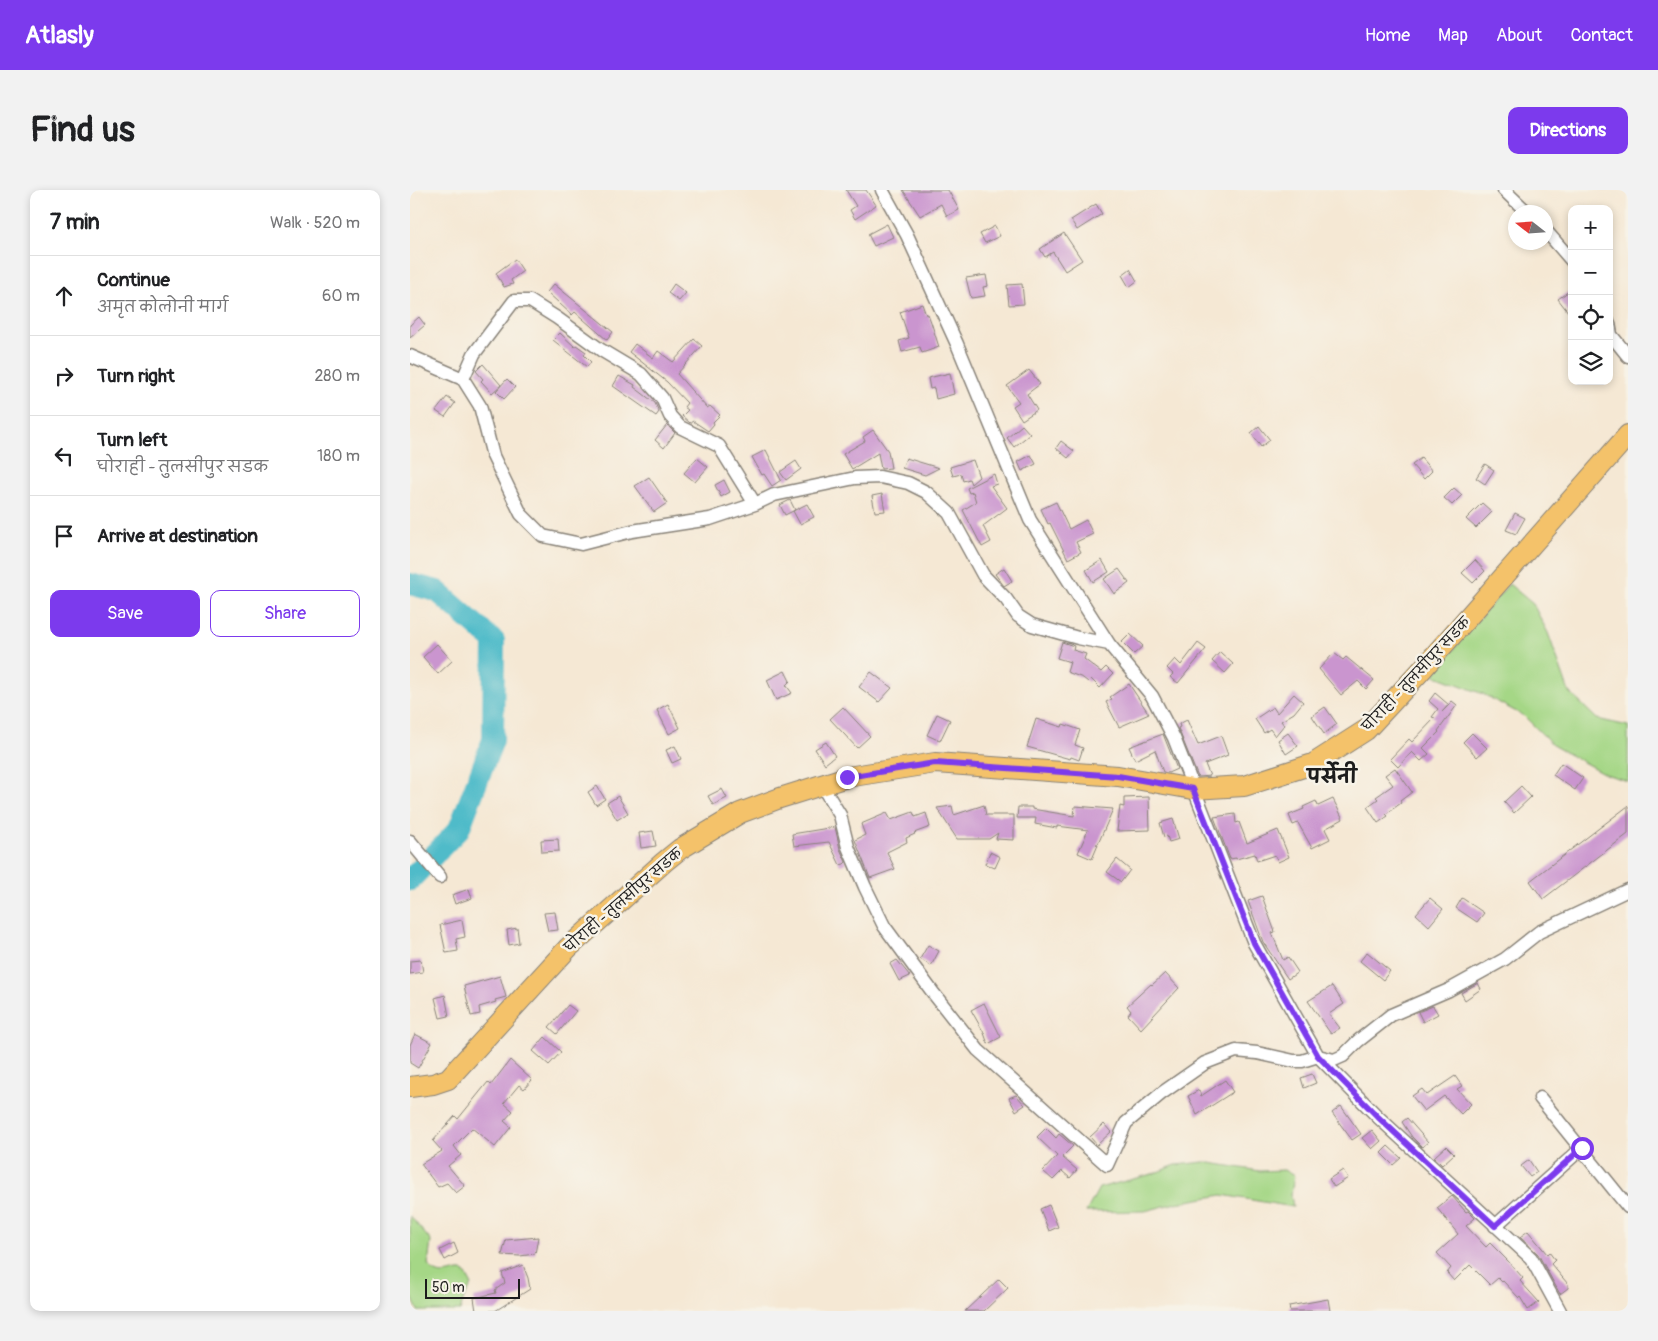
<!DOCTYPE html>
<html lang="en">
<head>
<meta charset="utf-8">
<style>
	body { margin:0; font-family:Pangolin,"Playpen Sans Deva",sans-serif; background:#f2f2f2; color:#202124 }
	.controls { position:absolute; right:15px; top:15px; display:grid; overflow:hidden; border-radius:10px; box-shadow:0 2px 8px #0003 }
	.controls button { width:45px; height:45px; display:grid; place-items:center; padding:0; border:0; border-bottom:1px solid #e0e0e0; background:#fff; color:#202124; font:25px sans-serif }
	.compass { position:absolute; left:1098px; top:15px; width:45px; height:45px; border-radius:50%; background:#fff; box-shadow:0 2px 8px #0003; rotate:287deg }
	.scale { position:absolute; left:15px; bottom:12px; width:95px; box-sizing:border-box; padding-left:5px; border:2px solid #1c1c1c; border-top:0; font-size:14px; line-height:18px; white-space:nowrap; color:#1c1c1c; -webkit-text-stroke:4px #f7f3e8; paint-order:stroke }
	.stop { position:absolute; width:15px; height:15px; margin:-11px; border:4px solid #7c3aed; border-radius:50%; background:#fff }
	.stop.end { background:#7c3aed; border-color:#fff; box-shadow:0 1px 5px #0008 }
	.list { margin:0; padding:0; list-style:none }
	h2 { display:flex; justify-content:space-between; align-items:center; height:65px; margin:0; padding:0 20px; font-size:21px }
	h2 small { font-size:16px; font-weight:400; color:#757577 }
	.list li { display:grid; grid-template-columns:32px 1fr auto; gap:15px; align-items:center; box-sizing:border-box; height:80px; padding:0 20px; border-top:1px solid #e0e0e0 }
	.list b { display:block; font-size:19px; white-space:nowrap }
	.list p { margin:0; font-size:16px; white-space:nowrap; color:#757577 }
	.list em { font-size:16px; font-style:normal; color:#757577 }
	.actions { display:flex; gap:10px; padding:15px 20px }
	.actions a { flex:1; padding:11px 0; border:1px solid #7c3aed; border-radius:10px; text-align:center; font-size:18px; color:#7c3aed }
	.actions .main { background:#7c3aed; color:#fff }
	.icon { flex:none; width:28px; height:28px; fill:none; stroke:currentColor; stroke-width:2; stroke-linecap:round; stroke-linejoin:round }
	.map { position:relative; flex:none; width:1218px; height:1121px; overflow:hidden; border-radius:10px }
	header { display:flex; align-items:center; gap:30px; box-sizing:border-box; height:70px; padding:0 25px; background:#7c3aed; color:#fff }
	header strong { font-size:24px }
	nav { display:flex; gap:28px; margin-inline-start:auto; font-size:18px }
	.intro { display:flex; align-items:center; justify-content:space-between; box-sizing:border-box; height:120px; padding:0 30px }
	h1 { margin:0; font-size:35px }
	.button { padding:12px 22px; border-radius:10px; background:#7c3aed; color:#fff; font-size:18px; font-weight:700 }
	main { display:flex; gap:30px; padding:0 30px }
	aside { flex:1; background:#fff; border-radius:10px; box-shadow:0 2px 8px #0003 }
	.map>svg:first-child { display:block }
	.green { fill:#a5d786; stroke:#607a51 }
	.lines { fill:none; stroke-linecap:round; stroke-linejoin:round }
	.river { stroke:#4fbbc9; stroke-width:22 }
	.building { fill:#ca95cf }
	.street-casing { stroke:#888278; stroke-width:15 }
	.primary-casing { stroke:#888278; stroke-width:22 }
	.street { stroke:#fff; stroke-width:12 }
	.primary { stroke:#f4c26a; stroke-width:20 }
	.route { stroke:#7c3aed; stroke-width:6 }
	.labels { text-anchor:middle; stroke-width:5; stroke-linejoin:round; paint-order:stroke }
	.street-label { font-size:14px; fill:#1c1c1c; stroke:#f7f3e8 }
	.district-label { font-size:19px; font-weight:bold; fill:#1c1c1c; stroke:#f7f3e8 }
</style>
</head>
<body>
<header>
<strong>Atlasly</strong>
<nav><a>Home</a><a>Map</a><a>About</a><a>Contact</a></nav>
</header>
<div class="intro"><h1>Find us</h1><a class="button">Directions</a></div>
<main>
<aside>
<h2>7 min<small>Walk · 520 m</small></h2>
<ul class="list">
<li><svg class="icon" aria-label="ahead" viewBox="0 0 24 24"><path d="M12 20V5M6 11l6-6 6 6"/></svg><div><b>Continue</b><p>अमृत कोलोनी मार्ग</p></div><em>60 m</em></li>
<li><svg class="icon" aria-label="right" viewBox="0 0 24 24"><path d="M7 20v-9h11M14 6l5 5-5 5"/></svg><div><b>Turn right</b></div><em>280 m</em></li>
<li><svg class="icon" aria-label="left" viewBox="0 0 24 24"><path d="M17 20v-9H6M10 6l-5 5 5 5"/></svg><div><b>Turn left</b><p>घोराही - तुलसीपुर सडक</p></div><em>180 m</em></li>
<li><svg class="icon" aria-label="arrive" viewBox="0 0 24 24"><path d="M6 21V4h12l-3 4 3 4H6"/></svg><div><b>Arrive at destination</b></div></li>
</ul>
<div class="actions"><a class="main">Save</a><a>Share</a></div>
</aside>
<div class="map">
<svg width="1218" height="1121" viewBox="0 0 1218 1121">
	<rect width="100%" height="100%" fill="#f7f3e8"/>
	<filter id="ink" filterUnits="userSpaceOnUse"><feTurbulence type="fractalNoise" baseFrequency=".02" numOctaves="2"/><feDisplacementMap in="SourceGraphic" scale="10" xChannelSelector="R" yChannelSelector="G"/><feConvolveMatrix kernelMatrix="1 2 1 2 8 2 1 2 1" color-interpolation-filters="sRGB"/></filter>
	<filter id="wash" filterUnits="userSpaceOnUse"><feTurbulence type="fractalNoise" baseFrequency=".0096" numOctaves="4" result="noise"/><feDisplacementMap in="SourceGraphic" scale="20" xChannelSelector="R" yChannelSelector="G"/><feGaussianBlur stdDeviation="1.12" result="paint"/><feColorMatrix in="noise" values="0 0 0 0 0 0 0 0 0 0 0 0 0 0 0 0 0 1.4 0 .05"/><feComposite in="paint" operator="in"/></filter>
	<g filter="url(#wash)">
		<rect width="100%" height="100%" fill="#f5e8d4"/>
		<path class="green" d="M1099,394L1123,414L1138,443L1159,502L1187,529L1218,536V591L1195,584L1144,556L1114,526L1073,504L1024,485L1055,445Z
			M794,972L850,981L874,980L884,986L881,1005L883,1017L812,1005L766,1013L735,1021L676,1022L689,998L742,984L766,975Z
			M0,1026L21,1051L18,1075C32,1093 44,1077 55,1082L62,1095L54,1108L50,1121H8L0,1103Z"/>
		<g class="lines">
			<path class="river" d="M0,394L27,401L84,451L83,550L49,639L0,690"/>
		</g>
		<g id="blocks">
			<path class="building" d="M436,0H456L466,15L445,29L440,20L446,16Z
				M493,0H538L549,20L537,26L531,14L510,26Z
				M686,14L692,24L667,40L661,30Z
				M477,34L483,47L464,56L458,44Z
				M585,36L590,46L575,53L570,44Z
				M654,43L672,70L655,81L643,62L635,67L630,59Z
				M105,69L113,81L101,90L103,94L94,97L86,83Z
				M720,79L727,91L719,97L712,85Z
				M576,85L578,96L573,97L575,106L561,108L556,88Z
				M144,94L203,142L197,150L165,122L162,125L137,102Z
				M264,94L276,103L269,111L258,103Z
				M612,94L614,114L599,115L597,95Z
				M1162,99V127L1148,109Z
				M512,114L516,125L518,124L521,132L529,157L512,163L510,157L492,162L489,151L499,148L490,122Z
				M9,127L15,135L0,148V135Z
				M150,143L165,157L166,155L176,162L174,165L181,172L177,177L143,150Z
				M284,149L292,156L267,184L297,218L300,216L310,225L303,232L304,234L298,241L283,231L280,233L272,226L278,220L274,217L277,213L257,192L219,162L225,154L243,168L248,161L263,172Z
				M73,174L91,195L82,203L71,191L73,189L66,181Z
				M619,180L630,194L617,204L627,220L612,230L603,216L609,212L597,196Z
				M540,183L544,204L526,209L524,198L520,199L518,188Z
				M209,186L225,195L224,197L245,213L249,222L246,226L203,196Z
				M97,189L105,197L94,209L86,201Z
				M37,207L45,213L35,227L26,221Z
				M257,235L265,243L254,258L245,250Z
				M612,235L620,244L604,257L597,248Z
				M849,236L860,250L851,257L841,243Z
				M463,240L478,261L481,278L471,279L468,263L442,279L433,264L455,251L453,247Z
				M651,251L664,261L658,268L646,258Z
				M356,260L371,290L362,296L354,284L352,285L342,267Z
				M621,265L626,274L612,281L608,272Z
				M287,268L298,277L285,292L274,283Z
				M496,268L529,278L515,285L492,278Z
				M1011,268L1022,281L1014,289L1002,275Z
				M563,270L569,287L561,294L559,289L553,291L551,284L543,286L540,277Z
				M386,271L391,279L376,290L370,282Z
				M1075,274L1084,280L1075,294L1066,288Z
				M584,284L587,294L581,296L597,318L573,336L581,352L572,357L553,320L566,312L563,302L559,303L557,298Z
				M239,287L257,313L244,322L225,296Z
				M314,290L320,302L311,307L305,295Z
				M1044,298L1052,305L1042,315L1034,308Z
				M472,304L475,321L465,322L462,306Z
				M380,310L385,320L375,325L370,315Z
				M646,312L659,339L676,330L683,344L666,352L671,362L658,369L640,333L638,334L631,319Z
				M1072,313L1082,322L1066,338L1056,329Z
				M397,314L404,327L390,334L383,321Z
				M1105,323L1115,328L1106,344L1096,340Z
				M692,370L699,382L683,392L676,380Z
				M1065,370L1075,381L1063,393L1052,383Z
				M594,378L602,391L594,396L585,384Z
				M709,379L719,393L704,404L694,389Z
				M720,444L733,456L724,464L712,452Z
				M652,452L664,456L663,460L676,464L674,469L691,482L696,477L703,484L690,498L681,489L678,492L673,488L657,482L660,472L647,468Z
				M788,453L796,459L768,493L760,487L763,484L757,478L765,469L771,475Z
				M27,454L42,471L28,484L13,467Z
				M810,462L823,474L815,483L802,471Z
				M924,463L933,470L936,467L964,490L956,499L948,491L931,505L909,479Z
				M375,481L380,491L376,495L382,503L366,510L357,490Z
				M461,482L482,498L469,512L449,497Z
				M719,494L739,524L709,537L696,512L702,509L700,507Z
				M1025,503L1039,515L1032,522L1042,511L1047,515L1028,541L1029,542L1013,558L1019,564L1011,571L1002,562L988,577L980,569L999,549L1002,552L1025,528L1022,527L1028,519L1019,511Z
				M884,504L893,512L884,523L871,531L874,535L865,546L860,539L854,543L845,529L863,517L867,523Z
				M258,514L270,538L259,544L247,520Z
				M433,517L460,546L447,558L420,529Z
				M915,517L927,534L914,544L902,526Z
				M527,524L540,530L530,551L517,545Z
				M626,529L652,537L653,534L670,540L665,555L673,558L669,570L661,567L660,569L617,557Z
				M777,530L788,555L811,546L818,565L795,574L800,586L788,587L768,538L770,537L769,534Z
				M878,543L888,556L876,564L868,550Z
				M1062,543L1077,558L1067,567L1053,552Z
				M753,544L767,579L758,583L753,582L745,560L725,570L719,557Z
				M416,552L425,566L415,574L405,559Z
				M265,556L271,569L262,573L256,560Z
				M1151,573L1173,588L1165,600L1143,585Z
				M985,578L1002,602L990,611L991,613L976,624L978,626L968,633L957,617L968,609L966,607L983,595L975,585Z
				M187,596L195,609L186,615L178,602Z
				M1111,596L1121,607L1104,623L1094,612Z
				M312,599L317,608L303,615L298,606Z
				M208,606L218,623L207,630L197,613Z
				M739,607L740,640L707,641L710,616L714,617V608Z
				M923,609L933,629L915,639L920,649L902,658L888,633L883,635L879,625L894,619L893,617L906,611L908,616Z
				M574,615L576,625H604V650L586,649L588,643L579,649H547L527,618L542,616L544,625Z
				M665,616L703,619L688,654H686L688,655L682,669L668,663L678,640L647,636V638L625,634L626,628H607L608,617H622V619L664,626Z
				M1218,616V644L1133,709L1120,691Z
				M503,622L505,627L516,623L520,637L504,643L505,644L496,648L497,652L477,662L485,679L460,688L445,650L455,645L451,634L477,623L481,630Z
				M825,624L826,633L829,632L837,653L868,640L879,667L868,672L865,665L847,671L845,664L826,669V668L820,669L804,627Z
				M763,629L769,649L759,652L757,646L754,647L750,633Z
				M425,637L430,659L436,672L434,674L430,675L419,652L384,656L382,644Z
				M243,641L246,656L231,658L229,643Z
				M148,649L149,661L132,662L131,650Z
				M580,662L590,667L585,678L575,674Z
				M707,669L720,680L711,692L697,682Z
				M59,699L62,708L45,714L42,705Z
				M852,706L865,742L862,743L873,770L878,767L888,782L878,789L853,752L838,711Z
				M1020,708L1033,719L1019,736L1006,724Z
				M1052,708L1074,723L1067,732L1046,718Z
				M145,722L148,740L138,741L134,723Z
				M52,730L55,747L46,749L48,761L36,763L30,735Z
				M107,738L109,753L99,755L97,740Z
				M518,755L529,761L521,776L510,769Z
				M957,762L980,781L973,790L950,771Z
				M11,770L13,782L0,784V771Z
				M487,770L500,786L489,791L480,774Z
				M755,783L769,798L731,839L718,825L721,821L717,816L741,794L742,795Z
				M90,786L96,807L85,810L86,812L69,817L70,824L61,826L54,796Z
				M1068,793L1071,799L1055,810L1051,803Z
				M922,796L934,814L919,824L930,838L921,844L898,811Z
				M35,805L39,826L30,828L25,808Z
				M574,813L591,847L578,854L574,843L561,820Z
				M158,815L166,821L147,844L139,837Z
				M1023,816L1028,824L1013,832L1008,822Z
				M5,844L22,853L8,878L0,873V855Z
				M135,847L151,862L139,875L123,861Z
				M100,870L122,890L114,899L109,895L94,913L103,921L94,931L101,937L85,957L62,938L44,956L51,965L38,976L55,996L46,1003L37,993L28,997L11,974L32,961L23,951L45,926L48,929L78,892L81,895Z
				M902,884L906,893L894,898L891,888Z
				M1045,886L1052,896L1047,899L1061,914L1051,924L1034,906L1014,921L1002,906L1012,899L1017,905Z
				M815,890L823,902L787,925L778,906L789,900L791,906Z
				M606,905L615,915L606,921L599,908Z
				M931,916L951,944L942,950L922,923Z
				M997,928L1018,952L1012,957L1002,947L992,932Z
				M694,934L701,942L687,955L680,947Z
				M636,938L646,948L649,944L663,956L652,967L667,980L660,988L652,981L643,990L633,981L647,966L627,947Z
				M962,940L971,951L962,959L952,948Z
				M978,956L991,968L983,975L971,963Z
				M1036,956L1044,964L1032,975L1024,967Z
				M1119,970L1127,982L1120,987L1111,976Z
				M933,980L938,988L924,997L919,989Z
				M1042,1006L1056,1022L1058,1021L1065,1028L1056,1036L1076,1057L1080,1053L1098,1071L1113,1088L1110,1091L1129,1112L1118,1120L1110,1107L1109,1108L1093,1091L1092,1092L1088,1088L1080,1095L1060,1075L1044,1091L1037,1083L1041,1078L1027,1063L1048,1044L1027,1018Z
				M639,1015L648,1037L639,1041L630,1019Z
				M1118,1041L1137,1064L1139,1062L1145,1070L1141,1074L1158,1094V1098L1150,1104L1128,1064L1110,1047Z
				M128,1047L125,1064L110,1066L92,1065L96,1050Z
				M44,1053L48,1063L35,1070L30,1060Z
				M113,1075L118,1088L120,1099L85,1121H66L64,1108L86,1103L85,1100L95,1093L92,1083Z
				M589,1089L598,1098L574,1121H555Z
				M918,1109L920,1121H880L879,1116Z"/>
		</g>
	</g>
	<g filter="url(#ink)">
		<use href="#blocks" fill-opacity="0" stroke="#888278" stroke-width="1"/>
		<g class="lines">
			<defs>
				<path id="street" d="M472,0L497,45L547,154L620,330L699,454L742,506L764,548L844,753L908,866L968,927L1121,1068L1150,1121
					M1094,0L1117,22
					M1136,41L1162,71
					M1199,133L1201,145L1218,166
					M0,166L53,189L70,216L83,266L111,324L133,346L171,354L222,341L300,329L345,314L364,305L445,288L470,287L498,293L516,302L539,323L573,385L596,409L608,426L622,435L668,448L699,454
					M53,189L64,164L104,111H120L147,128L191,160L231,184L252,208L260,226L270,237L309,256L345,314
					M412,596L430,625L438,657L455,697L474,736L524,804L568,860L697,975L716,933L752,903L795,873L826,861L847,863L884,871H892L908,866L924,870L933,866L948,851L981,825L1039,800L1095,769L1129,742L1218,700
					M0,651L30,687
					M1130,908L1218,1017
					M1085,1036L1172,958"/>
				<path id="primary" d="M0,897L23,894L38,889L158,758L254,672L270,659L330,623L370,608L437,587L525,573L708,586L783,599L834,596L903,574L956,540L1009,483L1218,245"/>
			</defs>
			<use href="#street" class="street-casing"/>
			<use href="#primary" class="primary-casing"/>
			<use href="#street" class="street"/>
			<use href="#primary" class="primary"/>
		</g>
	</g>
	<g class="lines" filter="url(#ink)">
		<path class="route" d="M437,587L525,573L708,586L783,599L844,753L908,866L968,927L1085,1036L1172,958"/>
	</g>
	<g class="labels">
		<g class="street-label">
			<text transform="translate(1006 484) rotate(-47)" y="5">घोराही - तुलसीपुर सडक</text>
			<text transform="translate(213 710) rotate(-41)" y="5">घोराही - तुलसीपुर सडक</text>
		</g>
		<g class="district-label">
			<text x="922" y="593">पर्सेनी</text>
		</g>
	</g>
</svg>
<div class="controls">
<button>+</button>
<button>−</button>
<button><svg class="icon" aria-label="locate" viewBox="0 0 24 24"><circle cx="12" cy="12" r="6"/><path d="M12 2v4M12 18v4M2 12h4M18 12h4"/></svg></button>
<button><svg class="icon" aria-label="layers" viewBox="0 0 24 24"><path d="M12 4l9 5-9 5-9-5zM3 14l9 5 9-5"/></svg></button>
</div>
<svg class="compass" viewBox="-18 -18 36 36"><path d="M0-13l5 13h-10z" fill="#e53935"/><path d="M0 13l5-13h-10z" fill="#757577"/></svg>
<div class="scale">50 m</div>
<div class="stop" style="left:1172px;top:958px"></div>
<div class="stop end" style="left:437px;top:587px"></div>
</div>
</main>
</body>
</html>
